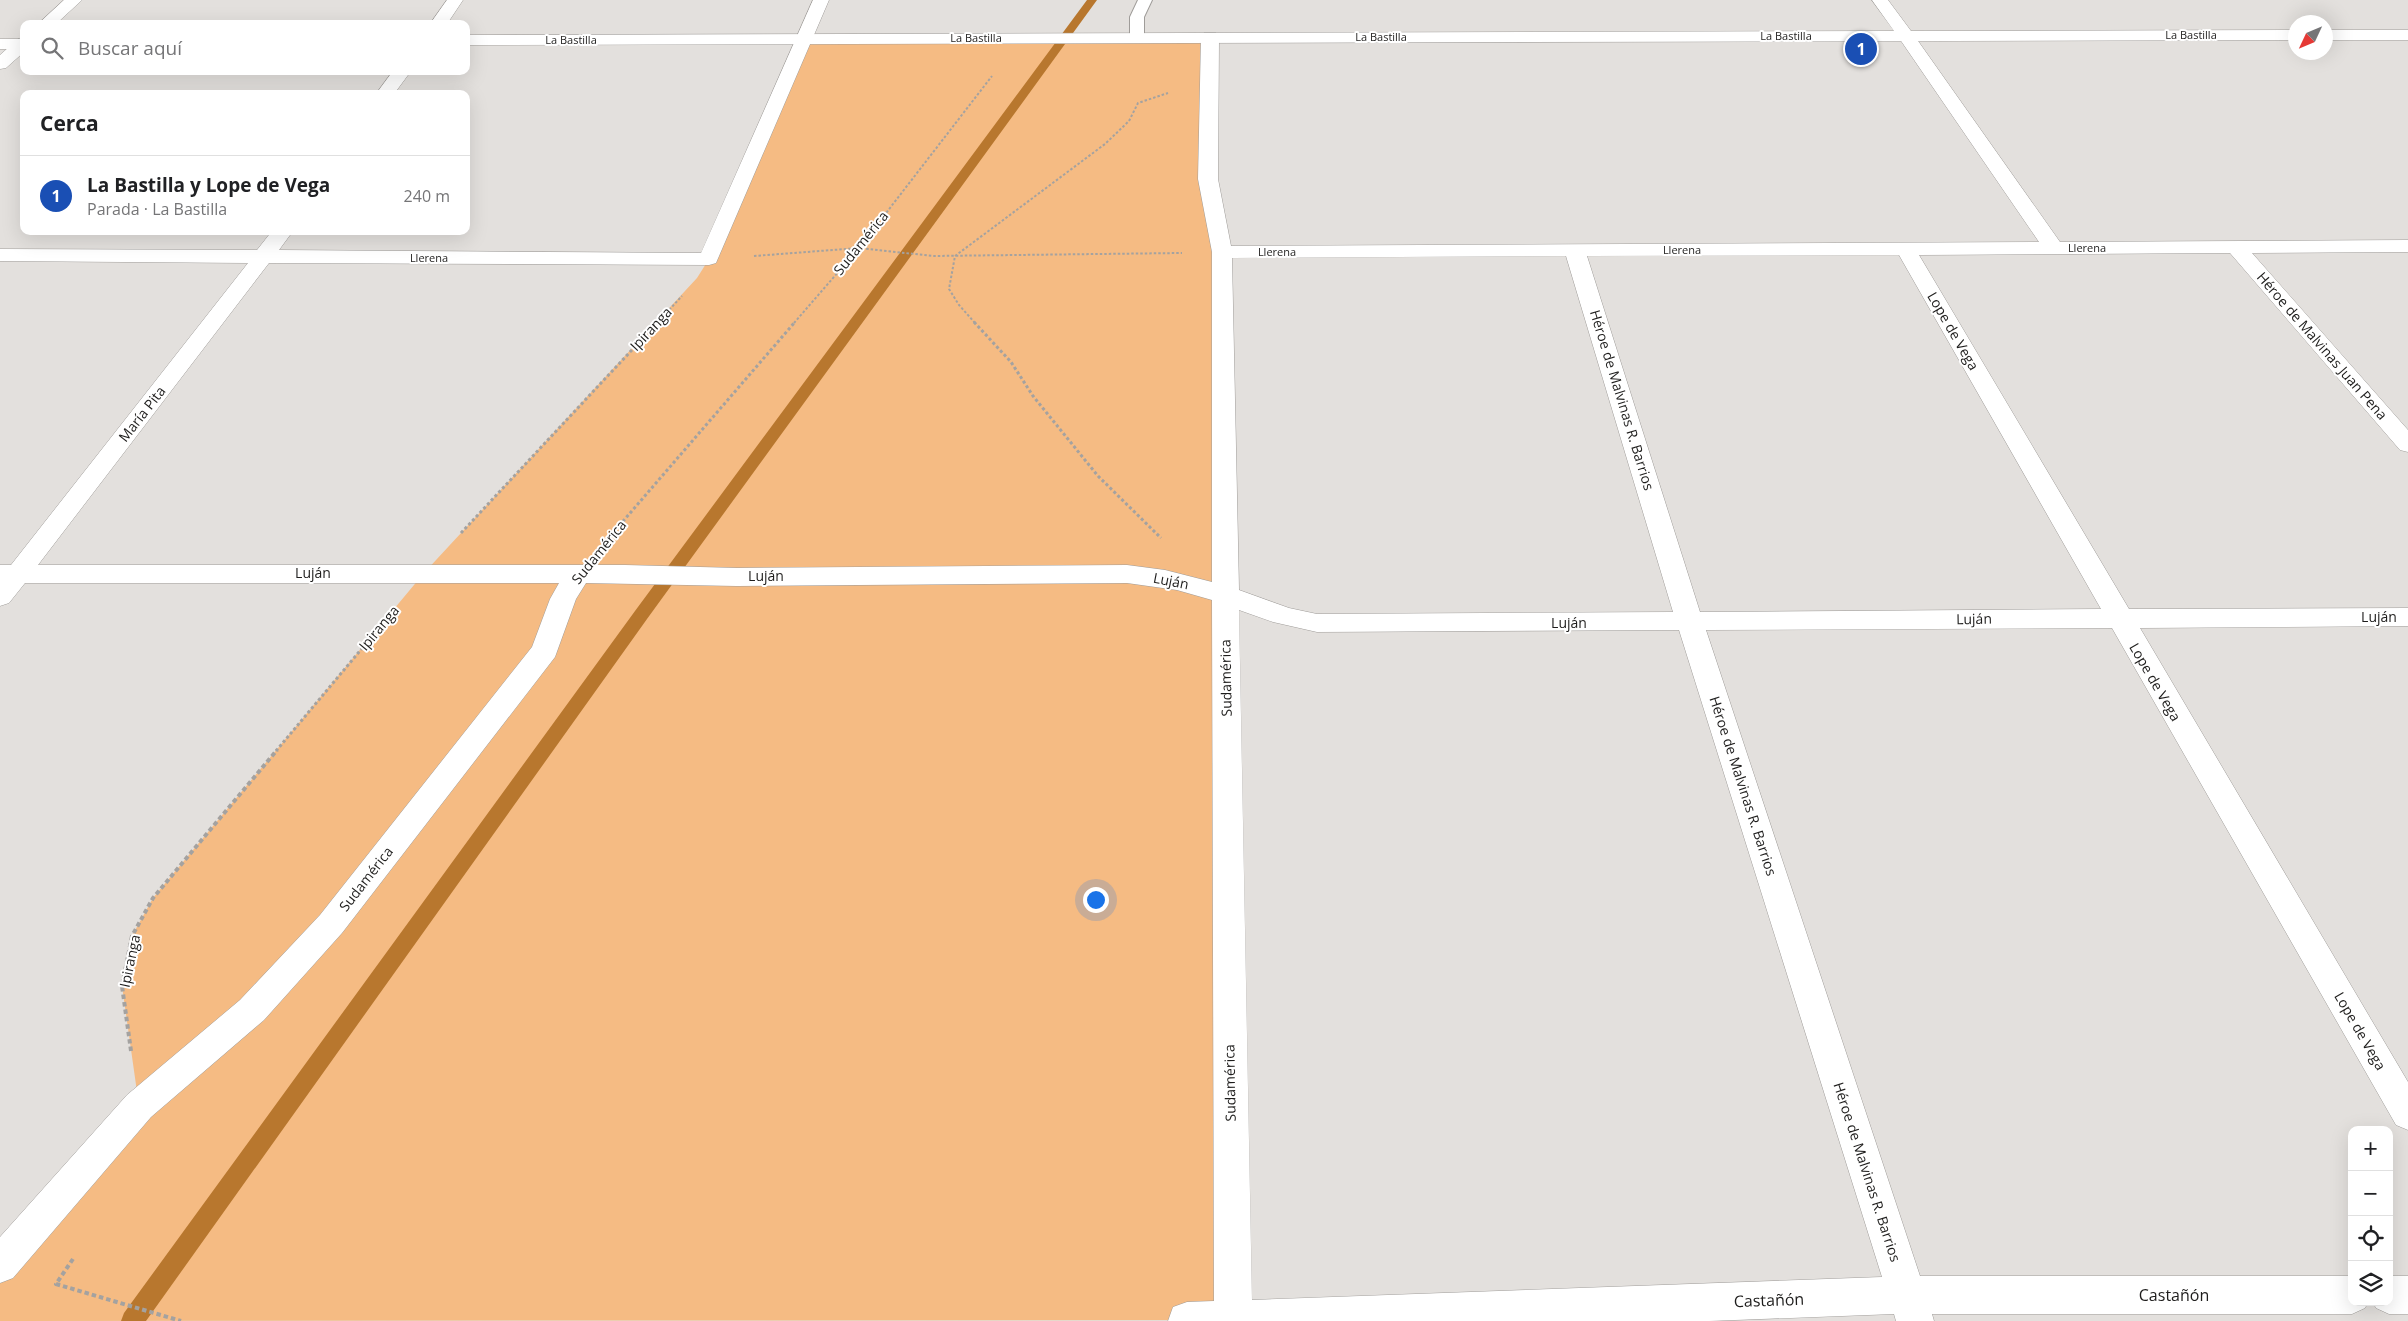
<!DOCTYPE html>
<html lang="es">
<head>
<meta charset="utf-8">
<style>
	body { margin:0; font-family:"Open Sans",sans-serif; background:#f2f2f2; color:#202124 }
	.controls { position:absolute; right:15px; bottom:15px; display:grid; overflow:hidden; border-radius:10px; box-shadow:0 5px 20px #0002 }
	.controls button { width:45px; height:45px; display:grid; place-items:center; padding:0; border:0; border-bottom:1px solid #e0e0e0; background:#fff; color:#202124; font:25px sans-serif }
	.compass { position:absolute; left:2288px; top:15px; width:45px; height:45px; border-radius:50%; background:#fff; box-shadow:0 5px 20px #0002; rotate:226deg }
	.you { position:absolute; left:1095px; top:899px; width:18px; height:18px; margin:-12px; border:4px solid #fff; border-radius:50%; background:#1a73e8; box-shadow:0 0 0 8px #1a73e833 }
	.badge { display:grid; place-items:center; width:32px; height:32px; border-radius:50%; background:#4146bb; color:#fff; font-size:16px; font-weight:700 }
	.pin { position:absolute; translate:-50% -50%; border:2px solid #fff; box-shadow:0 1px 5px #0006 }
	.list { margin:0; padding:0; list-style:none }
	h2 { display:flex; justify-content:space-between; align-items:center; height:65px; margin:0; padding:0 20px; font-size:21px }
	h2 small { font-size:16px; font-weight:400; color:#757577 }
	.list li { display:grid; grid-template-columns:32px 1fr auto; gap:15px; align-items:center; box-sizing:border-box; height:80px; padding:0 20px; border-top:1px solid #e0e0e0 }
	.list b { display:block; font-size:19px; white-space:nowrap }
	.list p { margin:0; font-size:16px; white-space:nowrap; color:#757577 }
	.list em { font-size:16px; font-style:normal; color:#757577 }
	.icon { flex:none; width:28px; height:28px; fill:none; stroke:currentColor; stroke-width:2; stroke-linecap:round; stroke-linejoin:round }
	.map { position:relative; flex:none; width:2408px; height:1321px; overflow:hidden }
	.search { position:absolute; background:#fff; box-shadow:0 5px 20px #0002; left:20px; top:20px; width:450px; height:55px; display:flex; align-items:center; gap:12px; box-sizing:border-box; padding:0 18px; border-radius:10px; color:#757577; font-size:19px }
	.panel { position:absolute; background:#fff; box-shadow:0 5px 20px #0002; left:20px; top:90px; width:450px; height:145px; border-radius:10px }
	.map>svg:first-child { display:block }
	.green { fill:#f5bb83 }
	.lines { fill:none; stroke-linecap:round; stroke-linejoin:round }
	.stream { fill:#b8772e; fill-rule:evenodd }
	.lane-casing { stroke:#9f9c99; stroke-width:2 }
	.street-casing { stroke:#9f9c99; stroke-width:1 }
	.secondary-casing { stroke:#9f9c99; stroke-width:1 }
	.path-far2 { stroke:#a4a2a0; stroke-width:2; stroke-dasharray:2.5 2; stroke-linecap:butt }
	.path-far1 { stroke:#a4a2a0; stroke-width:3; stroke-dasharray:3 2.5; stroke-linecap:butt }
	.path { stroke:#a4a2a0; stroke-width:4; stroke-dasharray:4.5 3; stroke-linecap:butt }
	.lane { fill:#fff; fill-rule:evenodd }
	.street { fill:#fff; fill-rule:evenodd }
	.secondary { fill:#fff; fill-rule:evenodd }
	.labels { text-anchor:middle; stroke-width:4; stroke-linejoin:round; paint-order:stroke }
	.far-street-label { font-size:11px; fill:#1e1d1c; stroke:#fff }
	.street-label { font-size:14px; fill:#1e1d1c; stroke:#fff }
	.near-street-label { font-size:16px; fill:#1e1d1c; stroke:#fff }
</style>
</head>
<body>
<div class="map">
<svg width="2408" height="1321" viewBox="0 0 2408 1321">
	<rect width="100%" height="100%" fill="#e3e0dd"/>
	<path class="green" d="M1210,37L1222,252L1233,1320L0,1321V1265L139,1106L122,986L132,936L153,898L424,573L697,278L709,259L806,38Z"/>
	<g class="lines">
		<path class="stream" d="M1087,0H1097L647,619L146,1321H121L124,1313L635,611Z"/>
		<defs>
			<path id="lane" d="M1138,0H1152L1144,17V38L1137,42L1130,38V17Z"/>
			<path id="street" d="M64,0H82L56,24H38Z
				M447,0H463L447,24H430Z
				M813,0H829L716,263L709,265L269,263L38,565H625L737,568L1127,565L1165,570L1212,582V252L1198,179L1201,37L1204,33H1216L1219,37L1218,179L1231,246L2039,242L1897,35L1899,31H1911L2060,242L2408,240V252L2252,253L2408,430V452L2400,450L2230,253L1919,255L2129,609L2408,608V626L2140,628L2408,1082V1130L2396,1125L2112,628L1706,630L1920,1276H2352V1302H2368L2365,1308L2352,1314H1932L1934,1321H1896L1894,1314L1709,1321H1168L1173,1307L1187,1302L1214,1301L1212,600L1177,590L1127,583L737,586L586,583L576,599L555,657L342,933L264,1020L151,1117L13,1278L0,1283V1237L127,1095L240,1000L320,915L532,647L550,599L559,583H25L9,603L0,606V565H11L248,263L0,261V249L257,250L272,231H293L279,250L701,253ZM1899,255L2101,609L1700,612L1587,256ZM1566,256L1673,612L1317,614L1289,608L1239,590L1232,258ZM1239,610L1273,622L1317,632L1679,630L1882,1277L1252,1300Z
				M24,38V52L6,68L0,69V55L18,39Z
				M393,71H411L394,94H376Z
				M2389,1276H2408V1314H2389L2376,1308L2373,1302H2389Z"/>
			<path id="secondary" d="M1872,0H1888L1911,31L2296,30V40L466,45V35L1894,31Z
				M2326,30H2408V40H2326Z
				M0,39H24V49H0Z"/>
		</defs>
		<use href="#lane" class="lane-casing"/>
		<use href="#street" class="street-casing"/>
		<use href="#secondary" class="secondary-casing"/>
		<path class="path-far2" d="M754,256L859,248L933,256L1182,253
			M657,323L682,296
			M794,323L859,248L992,76
			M975,323L959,305L949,289L955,256L1105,144L1129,121L1138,103L1168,93"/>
		<path class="path-far1" d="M974,322L1011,362L1033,396L1098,476L1161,538
			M461,533L658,322
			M612,534L795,322
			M276,751L390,615"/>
		<path class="path" d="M131,1051L122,986L132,936L153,898L277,750
			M73,1259L56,1284L181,1321"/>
		<use href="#lane" class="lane"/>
		<use href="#street" class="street"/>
		<use href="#secondary" class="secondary"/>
	</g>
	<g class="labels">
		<g class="far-street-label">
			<text x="2191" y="39">La Bastilla</text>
			<text x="1786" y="40">La Bastilla</text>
			<text x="1381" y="41">La Bastilla</text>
			<text x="976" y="42">La Bastilla</text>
			<text x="571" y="44">La Bastilla</text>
			<text x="2087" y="252">Llerena</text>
			<text x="1682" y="254">Llerena</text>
			<text x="1277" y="256">Llerena</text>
			<text x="429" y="262">Llerena</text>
		</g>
		<g class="street-label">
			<text transform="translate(861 243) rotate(-51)" y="5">Sudamérica</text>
			<text transform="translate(651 329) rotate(-47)" y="5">Ipiranga</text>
			<text transform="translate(1953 331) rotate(60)" y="5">Lope de Vega</text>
			<text transform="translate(2322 346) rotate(49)" y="5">Héroe de Malvinas Juan Pena</text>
			<text transform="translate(1622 400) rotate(73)" y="5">Héroe de Malvinas R. Barrios</text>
			<text transform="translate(142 414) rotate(-52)" y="5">María Pita</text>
			<text transform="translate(599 552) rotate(-51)" y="5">Sudamérica</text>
			<text x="313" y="578">Luján</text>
			<text x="766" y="581">Luján</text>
			<text transform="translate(1171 581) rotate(11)" y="5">Luján</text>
			<text x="2379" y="622">Luján</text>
			<text transform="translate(1974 619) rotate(-1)" y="5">Luján</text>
			<text x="1569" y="628">Luján</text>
			<text transform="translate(379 628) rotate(-50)" y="5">Ipiranga</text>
			<text transform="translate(1226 678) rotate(-91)" y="5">Sudamérica</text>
			<text transform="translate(2155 682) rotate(60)" y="5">Lope de Vega</text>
			<text transform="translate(1743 786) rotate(72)" y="5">Héroe de Malvinas R. Barrios</text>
			<text transform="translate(366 879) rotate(-52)" y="5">Sudamérica</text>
			<text transform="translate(130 961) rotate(-78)" y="5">Ipiranga</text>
			<text transform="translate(2360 1031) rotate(60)" y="5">Lope de Vega</text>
			<text transform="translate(1230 1083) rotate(-91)" y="5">Sudamérica</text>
			<text transform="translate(1867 1172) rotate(72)" y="5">Héroe de Malvinas R. Barrios</text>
		</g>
		<g class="near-street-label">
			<text x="2174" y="1301">Castañón</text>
			<text transform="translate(1769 1300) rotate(-2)" y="6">Castañón</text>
		</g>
	</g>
</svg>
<div class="controls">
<button>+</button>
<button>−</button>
<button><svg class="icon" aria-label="locate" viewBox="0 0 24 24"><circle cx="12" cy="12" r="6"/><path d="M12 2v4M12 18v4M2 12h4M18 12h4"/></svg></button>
<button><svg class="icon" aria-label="layers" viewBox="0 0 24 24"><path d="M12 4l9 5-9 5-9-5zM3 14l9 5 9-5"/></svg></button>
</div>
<svg class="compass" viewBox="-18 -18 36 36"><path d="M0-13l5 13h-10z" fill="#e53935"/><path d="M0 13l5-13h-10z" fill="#757577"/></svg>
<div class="you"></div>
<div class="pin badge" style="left:1861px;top:49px;background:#1a4fb4">1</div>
<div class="search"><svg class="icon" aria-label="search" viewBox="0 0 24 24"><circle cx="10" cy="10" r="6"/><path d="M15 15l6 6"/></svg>Buscar aquí</div>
<section class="panel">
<h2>Cerca<small></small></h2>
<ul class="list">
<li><span class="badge" style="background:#1a4fb4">1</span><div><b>La Bastilla y Lope de Vega</b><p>Parada · La Bastilla</p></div><em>240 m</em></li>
</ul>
</section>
</div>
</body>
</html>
